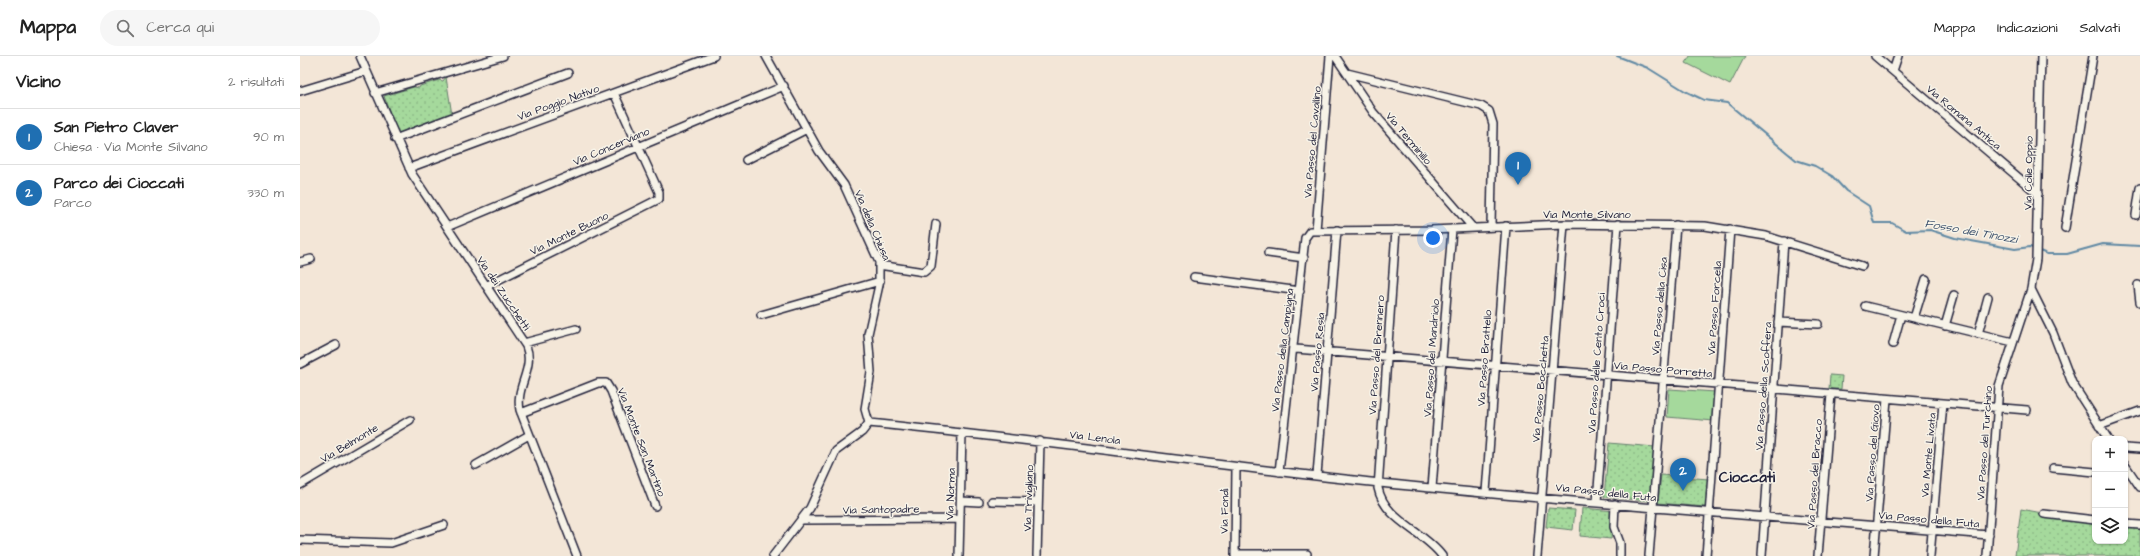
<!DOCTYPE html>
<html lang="it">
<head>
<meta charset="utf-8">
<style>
	body { margin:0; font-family:"Architects Daughter",sans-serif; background:#f6f6f6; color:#222 }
	.controls { position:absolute; right:12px; bottom:12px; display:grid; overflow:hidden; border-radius:8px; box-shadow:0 1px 3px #0004 }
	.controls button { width:36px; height:36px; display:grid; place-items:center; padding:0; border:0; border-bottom:1px solid #e0e0e0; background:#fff; color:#222; font:20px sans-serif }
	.you { position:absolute; left:1133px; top:182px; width:14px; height:14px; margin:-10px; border:3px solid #fff; border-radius:50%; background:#1a73e8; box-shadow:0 0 0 6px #1a73e833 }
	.badge { display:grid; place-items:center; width:26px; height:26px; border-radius:50%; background:#1f6fb2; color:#fff; font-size:13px; font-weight:700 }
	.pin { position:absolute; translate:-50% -33px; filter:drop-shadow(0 1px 2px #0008) }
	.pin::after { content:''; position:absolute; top:21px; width:14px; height:12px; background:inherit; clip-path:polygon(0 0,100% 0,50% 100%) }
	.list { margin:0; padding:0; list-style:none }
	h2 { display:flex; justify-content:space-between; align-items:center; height:52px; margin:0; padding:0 16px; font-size:17px }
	h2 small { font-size:13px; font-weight:400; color:#767676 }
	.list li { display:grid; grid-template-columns:26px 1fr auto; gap:12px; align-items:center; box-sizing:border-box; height:56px; padding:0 16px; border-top:1px solid #e0e0e0 }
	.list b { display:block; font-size:15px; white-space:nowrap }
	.list p { margin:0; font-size:13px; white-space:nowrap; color:#767676 }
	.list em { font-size:13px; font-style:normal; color:#767676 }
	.icon { flex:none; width:22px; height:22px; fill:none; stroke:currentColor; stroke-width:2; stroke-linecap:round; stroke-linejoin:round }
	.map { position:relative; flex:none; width:1840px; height:500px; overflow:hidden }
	header { display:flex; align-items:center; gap:24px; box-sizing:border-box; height:56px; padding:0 20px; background:#fff; border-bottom:1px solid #e0e0e0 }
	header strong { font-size:19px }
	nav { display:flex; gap:22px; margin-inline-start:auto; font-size:14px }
	.search { width:280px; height:36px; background:#f6f6f6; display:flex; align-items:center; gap:10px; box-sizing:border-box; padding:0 14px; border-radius:22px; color:#767676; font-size:15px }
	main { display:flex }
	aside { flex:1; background:#fff }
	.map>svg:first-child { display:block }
	.green { fill:url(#green-dots); stroke:#647e6c }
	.pitch { fill:#a5d99c; stroke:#647e6c }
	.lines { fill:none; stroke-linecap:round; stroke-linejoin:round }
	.stream { stroke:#6089a4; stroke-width:2 }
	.minor-casing { stroke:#22223b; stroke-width:10 }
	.minor { stroke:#f7f3e8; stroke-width:7 }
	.labels { text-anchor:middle; stroke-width:3; stroke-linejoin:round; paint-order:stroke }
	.street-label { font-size:11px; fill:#22223b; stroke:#f7f3e8 }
	.water-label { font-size:12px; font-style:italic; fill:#415570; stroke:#f7f3e8 }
	.district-label { font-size:15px; font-weight:bold; fill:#22223b; stroke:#f7f3e8 }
</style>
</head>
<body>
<header>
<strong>Mappa</strong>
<div class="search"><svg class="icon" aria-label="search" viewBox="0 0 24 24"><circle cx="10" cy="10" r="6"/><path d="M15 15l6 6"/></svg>Cerca qui</div>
<nav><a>Mappa</a><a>Indicazioni</a><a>Salvati</a></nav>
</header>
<main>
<aside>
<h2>Vicino<small>2 risultati</small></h2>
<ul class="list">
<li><span class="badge">1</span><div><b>San Pietro Claver</b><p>Chiesa · Via Monte Silvano</p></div><em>90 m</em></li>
<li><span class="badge">2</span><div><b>Parco dei Cioccati</b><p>Parco</p></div><em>330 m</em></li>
</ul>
</aside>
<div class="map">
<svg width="1840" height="500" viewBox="0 0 1840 500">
	<defs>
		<pattern id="green-dots" width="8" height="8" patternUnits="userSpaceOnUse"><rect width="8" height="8" fill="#a5d99c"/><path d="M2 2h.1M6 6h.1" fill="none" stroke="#8eba87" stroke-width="1.8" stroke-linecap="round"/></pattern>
	</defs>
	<rect width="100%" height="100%" fill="#f3e6d7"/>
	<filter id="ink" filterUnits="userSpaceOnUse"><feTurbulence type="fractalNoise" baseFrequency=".025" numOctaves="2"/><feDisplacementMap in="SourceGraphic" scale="8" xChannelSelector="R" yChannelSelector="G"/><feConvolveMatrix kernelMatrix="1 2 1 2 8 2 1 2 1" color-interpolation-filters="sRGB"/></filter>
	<g filter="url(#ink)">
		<path class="green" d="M146,21L152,59L98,80L84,40L114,31L119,32L120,30L139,24L143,25Z
			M1530,319L1542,320L1541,333H1529Z
			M1309,387L1355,391L1350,445L1304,441Z
			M1361,419L1408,423L1406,451L1358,447Z
			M1248,452L1275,454L1273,474L1246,471Z
			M1282,452L1314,455L1311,483L1280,480Z
			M1721,453L1795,467V485H1825V471L1840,473V500H1715Z"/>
		<path class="pitch" d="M1390,0H1445L1430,29L1386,7Z
			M1369,333L1416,336L1414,365L1367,361Z"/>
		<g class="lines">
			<path class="stream" d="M1317,0L1348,12L1385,35L1404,44L1427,47L1496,104L1515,110L1532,120L1546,135L1569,150L1574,167H1592L1606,175L1630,174L1655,182L1715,193L1730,191L1747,198H1767L1803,188L1840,190"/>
			<defs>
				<path id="minor" d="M60,0L112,118L226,290C235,313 215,330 220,354L277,500
					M466,0L519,95L544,129L579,206V229L568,278L571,316L565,353L569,367L562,376L536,395L510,452L473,500
					M1035,0L1073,56L1173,172
					M1575,0L1738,138
					M1593,15L1598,0
					M1047,17L1181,50L1189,55L1193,68L1191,170
					M0,35L66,15
					M75,37L203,0
					M95,83L268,17
					M446,104L507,73
					M109,112L414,0
					M1836,159L1840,132
					M147,171L484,30
					M1765,172L1793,0
					M1016,174L1030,0
					M1096,174L1078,432C1085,465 1124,475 1142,500
					M968,197L1004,202
					M0,206L11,203
					M579,209L624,216L631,210L636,168
					M894,221L1000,235
					M1838,229L1840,246
					M186,230L359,143V136L314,37
					M1731,233L1753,277L1772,327L1808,383
					M1565,250L1713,286
					M461,259L580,225
					M1614,262L1626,223
					M1478,266L1518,268
					M1645,270L1654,239
					M1678,278L1688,241
					M224,287L276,273
					M1593,288L1601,259
					M996,293L1727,354
					M0,308L36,289
					M221,357L298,327H306L311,335L355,450
					M569,367C740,384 909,409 1080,427C1283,448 1486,462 1689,479
					M1799,370L1840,355
					M1825,392L1840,393
					M176,409L229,379
					M1825,409L1840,431
					M1753,412L1795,416
					M979,416L1005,182L1010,175L1131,174L1264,168L1405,170L1466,180L1562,210
					M1017,419L1037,174
					M0,429L110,364
					M1132,432L1152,173
					M1186,436L1206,170
					M661,445L679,446
					M692,445L738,446
					M1297,446L1318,168
					M1315,448L1314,471L1320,487V500
					M1744,458L1795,464
					M502,464L660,463
					M1825,468L1840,469
					M0,484L91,487L144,469
					M935,498H1007
					M659,500L662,377
					M737,500L740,385
					M935,500L936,411
					M1237,500L1264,168
					M1349,500L1376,169
					M1406,500L1430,173
					M1462,500L1484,185
					M1518,500L1531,338
					M1574,500L1587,343
					M1630,500L1643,347
					M1687,500L1699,330L1731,233L1736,203L1741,0"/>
			</defs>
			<use href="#minor" class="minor-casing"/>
			<use href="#minor" class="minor"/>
		</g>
	</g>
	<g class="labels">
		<g class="street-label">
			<text transform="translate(258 46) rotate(-20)" y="4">Via Poggio Nativo</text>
			<text transform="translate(1664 61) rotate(40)" y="4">Via Romana Antica</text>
			<text transform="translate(1109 82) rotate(50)" y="4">Via Terminillo</text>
			<text transform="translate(1012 86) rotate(-85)" y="4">Via Passo del Cavallino</text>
			<text transform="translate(311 90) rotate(-23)" y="4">Via Concerviano</text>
			<text transform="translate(1728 117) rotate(-89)" y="4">Via Colle Oppio</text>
			<text x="1287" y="162">Via Monte Silvano</text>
			<text transform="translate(573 169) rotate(67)" y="4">Via della Chiusa</text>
			<text transform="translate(269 177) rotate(-26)" y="4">Via Monte Buono</text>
			<text transform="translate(204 237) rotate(56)" y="4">Via dei Zucchetti</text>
			<text transform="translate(1359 250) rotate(-85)" y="4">Via Passo della Cisa</text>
			<text transform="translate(1414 252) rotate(-86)" y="4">Via Passo Forcella</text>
			<text transform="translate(982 294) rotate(-83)" y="4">Via Passo della Campigna</text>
			<text transform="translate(1017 296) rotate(-85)" y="4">Via Passo Resia</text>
			<text transform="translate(1076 299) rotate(-86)" y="4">Via Passo del Brennero</text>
			<text transform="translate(1131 302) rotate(-86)" y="4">Via Passo del Mandriolo</text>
			<text transform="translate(1184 302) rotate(-86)" y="4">Via Passo Brattello</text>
			<text transform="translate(1296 307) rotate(-86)" y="4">Via Passo delle Cento Croci</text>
			<text transform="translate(1363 313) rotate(5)" y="4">Via Passo Porretta</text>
			<text transform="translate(1463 330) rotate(-86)" y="4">Via Passo della Scoffera</text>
			<text transform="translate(1240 333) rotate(-85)" y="4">Via Passo Bocchetta</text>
			<text transform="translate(795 381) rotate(7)" y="4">Via Lenola</text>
			<text transform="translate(342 386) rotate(69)" y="4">Via Monte San Martino</text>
			<text transform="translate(49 387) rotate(-31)" y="4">Via Belmonte</text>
			<text transform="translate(1684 387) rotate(-86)" y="4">Via Passo del Turchino</text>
			<text transform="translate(1572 397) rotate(-86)" y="4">Via Passo del Giovo</text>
			<text transform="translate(1628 399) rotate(-85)" y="4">Via Monte Livata</text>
			<text transform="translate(1514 418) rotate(-86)" y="4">Via Passo del Bracco</text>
			<text transform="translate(1306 436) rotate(6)" y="4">Via Passo della Futa</text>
			<text transform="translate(650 438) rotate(-88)" y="4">Via Norma</text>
			<text transform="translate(728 442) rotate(-88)" y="4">Via Trivigliano</text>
			<text transform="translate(581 453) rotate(-1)" y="4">Via Santopadre</text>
			<text transform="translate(924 455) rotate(-89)" y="4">Via Fondi</text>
			<text transform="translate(1629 463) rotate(5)" y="4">Via Passo della Futa</text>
		</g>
		<g class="water-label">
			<text transform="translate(1671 175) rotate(10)" y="4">Fosso dei Tinozzi</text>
		</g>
		<g class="district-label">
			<text x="1447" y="426">Cioccati</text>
		</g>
	</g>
</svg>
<div class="controls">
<button>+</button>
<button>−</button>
<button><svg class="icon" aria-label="layers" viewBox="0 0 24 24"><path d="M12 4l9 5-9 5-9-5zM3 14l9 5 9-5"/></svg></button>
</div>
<div class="you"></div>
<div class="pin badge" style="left:1218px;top:129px">1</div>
<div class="pin badge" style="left:1383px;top:435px">2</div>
</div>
</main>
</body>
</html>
